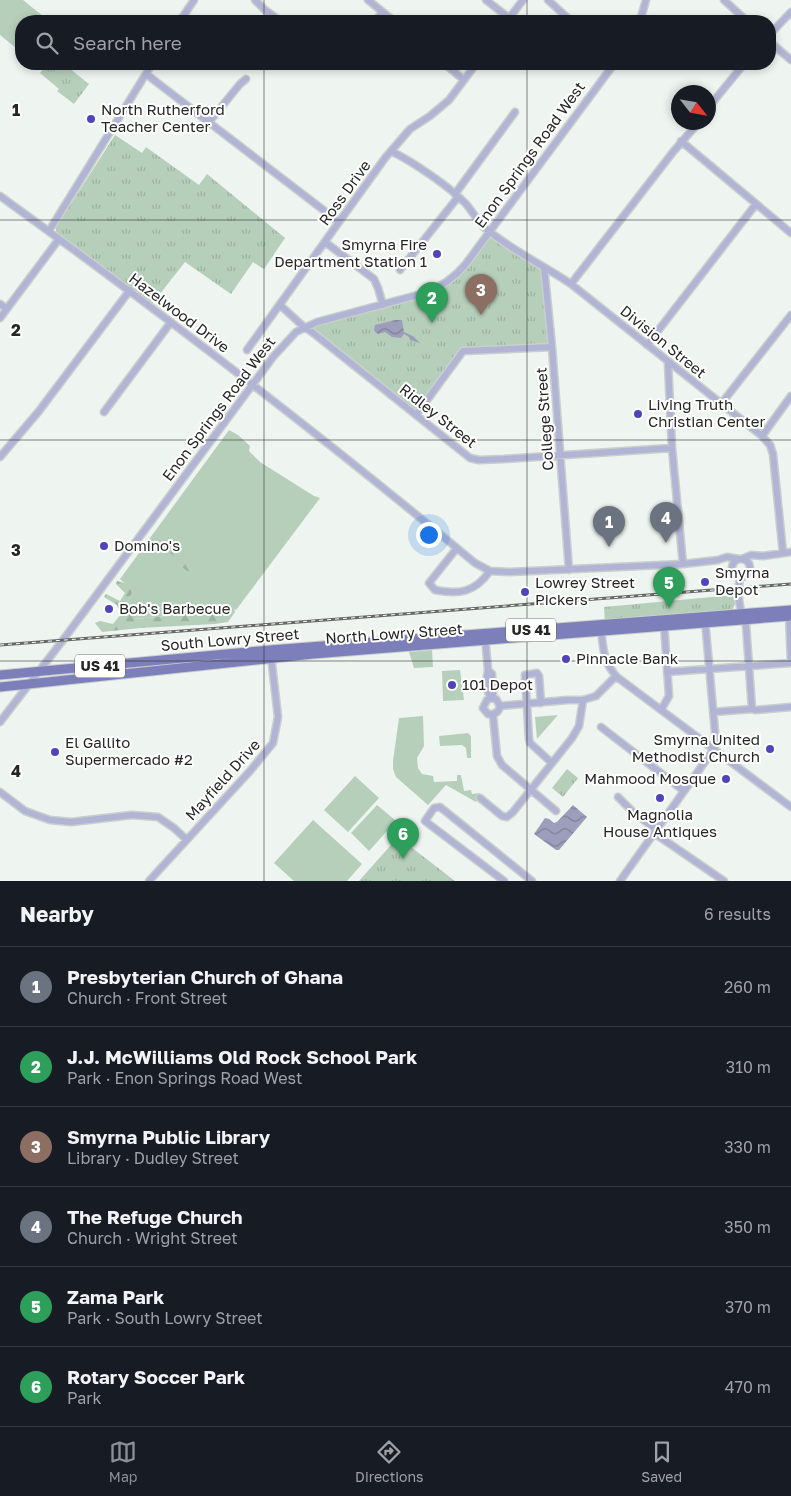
<!DOCTYPE html>
<html lang="en">
<head>
<meta charset="utf-8">
<style>
	body { margin:0; font-family:"Golos Text",sans-serif; background:#20242c; color:#f1f3f6 }
	.compass { position:absolute; left:671px; top:85px; width:45px; height:45px; border-radius:50%; background:#171b24; box-shadow:0 2px 8px #0003; rotate:121deg }
	.you { position:absolute; left:428px; top:534px; width:18px; height:18px; margin:-12px; border:4px solid #fff; border-radius:50%; background:#1a73e8; box-shadow:0 0 0 8px #1a73e833 }
	.badge { display:grid; place-items:center; width:32px; height:32px; border-radius:50%; background:#8c9099; color:#fff; font-size:16px; font-weight:700 }
	.pin { position:absolute; translate:-50% -41px; filter:drop-shadow(0 1px 2px #0008) }
	.pin::after { content:''; position:absolute; top:26px; width:18px; height:15px; background:inherit; clip-path:polygon(0 0,100% 0,50% 100%) }
	.list { margin:0; padding:0; list-style:none }
	h2 { display:flex; justify-content:space-between; align-items:center; height:65px; margin:0; padding:0 20px; font-size:21px }
	h2 small { font-size:16px; font-weight:400; color:#9ea1a6 }
	.list li { display:grid; grid-template-columns:32px 1fr auto; gap:15px; align-items:center; box-sizing:border-box; height:80px; padding:0 20px; border-top:1px solid #363941 }
	.list b { display:block; font-size:19px; white-space:nowrap }
	.list p { margin:0; font-size:16px; white-space:nowrap; color:#9ea1a6 }
	.list em { font-size:16px; font-style:normal; color:#9ea1a6 }
	.icon { flex:none; width:28px; height:28px; fill:none; stroke:currentColor; stroke-width:2; stroke-linecap:round; stroke-linejoin:round }
	.map { position:relative; flex:none; width:791px; height:881px; overflow:hidden }
	.search { position:absolute; background:#171b24; box-shadow:0 2px 8px #0003; left:15px; right:15px; top:15px; height:55px; display:flex; align-items:center; gap:12px; box-sizing:border-box; padding:0 18px; border-radius:20px; color:#9ea1a6; font-size:19px }
	.sheet { height:545px; background:#171b24 }
	nav { display:flex; justify-content:space-around; align-items:center; box-sizing:border-box; height:70px; border-top:1px solid #363941; background:#171b24; font-size:14px; color:#9ea1a6 }
	nav a { display:grid; justify-items:center; gap:2px }
	nav .on { color:#8c9099 }
	.map>svg:first-child { display:block }
	.grass { fill:#b6cfba }
	.forest { fill:url(#forest-firs) }
	.park { fill:url(#park-tufts) }
	.water { fill:url(#water-waves) }
	.lines { fill:none; stroke-linecap:round; stroke-linejoin:round }
	.minor-casing { stroke:#cacfcb; stroke-width:9 }
	.major-casing { stroke:#cacfcb; stroke-width:11 }
	.minor { stroke:#b1b4d5; stroke-width:6 }
	.major { stroke:#7c7fb9; stroke-width:9 }
	.rail-casing { stroke:#656966; stroke-width:3 }
	.rail { stroke:#fff; stroke-width:1; stroke-dasharray:4; stroke-linecap:butt }
	.grid { fill:none; stroke:#252725; stroke-width:1; stroke-opacity:0.55 }
	.poi-dot { fill:#4f44bb; stroke:#fff; stroke-width:2 }
	.labels { text-anchor:middle; stroke-width:4; stroke-linejoin:round; paint-order:stroke }
	.shield { fill:#fff; stroke:#666866; stroke-width:1 }
	.shield-label { font-size:14px; font-weight:bold; fill:#252725 }
	.poi-label { font-size:15px; fill:#252725; stroke:#fff; text-anchor:start }
	.street-label { font-size:15px; fill:#252725; stroke:#fff }
	.grid-label { font-size:16px; text-anchor:middle; font-weight:bold; fill:#252725; stroke:#fff; stroke-width:4; stroke-linejoin:round; paint-order:stroke }
</style>
</head>
<body>
<div class="map">
<svg width="791" height="881" viewBox="0 0 791 881">
	<defs>
		<pattern id="forest-firs" width="22" height="20" patternUnits="userSpaceOnUse" patternTransform="scale(1.25)"><rect width="22" height="20" fill="#b6cfba"/><path d="M5 1l3.5 6h-7zM16 11l3.5 6h-7z" fill="#9cb2a0"/></pattern>
		<pattern id="park-tufts" width="24" height="20" patternUnits="userSpaceOnUse" patternTransform="scale(1.25)"><rect width="24" height="20" fill="#b6cfba"/><path d="M3 7l-1-3M5 7V3M7 7l1-3M15 17l-1-3M17 17v-4M19 17l1-3" fill="none" stroke="#9cb2a0"/></pattern>
		<pattern id="water-waves" width="16" height="10" patternUnits="userSpaceOnUse" patternTransform="scale(1.25)"><rect width="16" height="10" fill="#9c9ebb"/><path d="M0 5q4-4 8 0t8 0" fill="none" stroke="#7f8198"/></pattern>
	</defs>
	<rect width="100%" height="100%" fill="#eef4ef"/>
	<path class="grass" d="M0,0H23L49,21H21V52L0,35Z
		M229,430L238,435L250,446L249,451L260,462L314,496L320,498L236,610L229,606L221,614L186,613L181,615L133,619V611L125,607L133,591L120,579Z
		M432,650L433,667L414,668L409,652Z
		M460,670L464,700L443,701L442,671Z
		M558,715L537,739L535,717Z
		M423,716L424,746L417,758L418,768L422,774L433,776L434,782L457,781V775H461L464,791L471,790L472,794L480,793L476,802L446,785L428,805L396,777L393,769V761L399,718Z
		M468,733L471,736V758H467L466,748L462,745L440,746L439,736Z
		M355,776L379,798L348,832L324,810Z
		M377,805L396,821L369,851L351,833Z
		M313,820L362,864L347,881H294L274,863Z"/>
	<path class="forest" d="M167,539C179,550 191,550 199,565L190,573L179,565L182,562L160,546L159,540Z
		M117,581L125,583L133,591L125,607L133,611V619L181,615L186,613L221,614L228,606L234,608L235,612L228,622L215,624L140,628L102,632L95,623L100,621L113,624L121,614L117,605L104,597L106,594L120,601L125,593L116,584Z"/>
	<path class="park" d="M47,64H64L89,84L74,104L57,91L59,89L40,73Z
		M115,135L142,153L146,147L199,185L207,174L285,238L264,269L253,262L231,294L185,262L152,304L56,233V227Z
		M489,232L544,267L552,347L466,350L416,415L304,327L419,295L449,281Z
		M734,595L735,604L732,611L605,622L604,607Z
		M567,769L578,778L563,797L552,788Z
		M398,837L455,881H359Z"/>
	<path class="water" d="M395,320H402L404,332L413,336L420,343L410,340L409,337L404,334L401,338L392,337L385,332L378,334L374,331L375,325Z
		M573,805L587,817L559,850H556L534,834L545,818L549,819L554,823L557,822Z"/>
	<g class="lines">
		<defs>
			<path id="minor" d="M255,0L265,10L280,21
				M368,0L394,21
				M486,0L509,18
				M548,0L571,21
				M724,0L747,21
				M180,21L194,0
				M375,21L383,12
				M507,21L523,0
				M640,21L646,0
				M770,34L791,12
				M770,42L791,60
				M445,64L464,80
				M146,74L339,222
				M708,108L744,64
				M209,122L240,84L246,79
				M681,141L791,233
				M391,151C413,162 449,186 466,204C473,212 477,221 485,228C511,250 543,265 571,284L762,436L770,445L773,454L783,553
				M455,194L515,112
				M0,196C162,313 321,435 475,563L490,571L509,572L683,564L718,560L727,557L739,559
				M49,231L152,64
				M325,242L374,279L378,288L383,305
				M544,267L552,347L569,570
				M400,270L458,197
				M571,284L673,152L699,122
				M0,304L7,309
				M280,305L304,327L312,332L470,458L479,460L504,459L672,448
				M0,318L59,239
				M647,345L756,204
				M247,350L385,158L410,129L430,116L449,100L476,64
				M668,363L672,448L683,564
				M721,404L791,315
				M104,412L171,322
				M416,415L463,351L552,347
				M762,436L791,396
				M0,457L39,411L130,290
				M457,548L429,583L435,590C460,595 475,592 490,571
				M732 568a9 9 0 1 1 18 0a9 9 0 1 1-18 0Z
				M742,559L751,555L763,556L791,552
				M740,577C737,594 739,610 746,625L752,709
				M789,614L791,662
				M601,629C603,647 603,662 617,677L791,807
				M485,637L488,670C486,678 486,692 491,698L487,700L483,708L488,714C495,715 499,712 500,706L496,699L491,698L493,695L492,674L488,670
				M667,672L791,663
				M583,700L596,696L616,676
				M541,703L539,676L537,673L525,675L529,739L530,743L552,763
				M661,710L669,696L664,624
				M713,712L752,709L755,710L791,707
				M493,715L497,756L502,765L556,811
				M0,722L63,640L273,357L296,332L317,322L425,293C441,287 454,278 465,265L614,64
				M601,727L684,791
				M0,792L25,811L50,820L71,822L132,815L158,817L174,828L187,840
				M618,797L633,812L657,830
				M480,798L502,816L507,817L513,812L572,738L579,726L583,700H567L500,706
				M654,833L724,881
				M149,881L250,771L273,743L278,717L271,656
				M504,881L425,821L434,808L440,807L532,881
				M620,881L714,749L716,743L705,620"/>
			<path id="major" d="M0,675L270,650L791,610
				M0,687L313,654L791,616"/>
		</defs>
		<use href="#minor" class="minor-casing"/>
		<use href="#major" class="major-casing"/>
		<use href="#minor" class="minor"/>
		<use href="#major" class="major"/>
		<defs>
			<path id="rail" d="M0,645L791,584"/>
		</defs>
		<use href="#rail" class="rail-casing"/>
		<use href="#rail" class="rail"/>
	</g>
	<path class="grid" d="M264,0V21M527,0V21M264,64V881M527,64V881M0,220H791M0,440H791M0,661H791"/>
	<g class="poi-dot">
		<circle cx="91" cy="119" r="5"/>
		<circle cx="437" cy="254" r="5"/>
		<circle cx="638" cy="414" r="5"/>
		<circle cx="104" cy="546" r="5"/>
		<circle cx="705" cy="582" r="5"/>
		<circle cx="525" cy="592" r="5"/>
		<circle cx="109" cy="609" r="5"/>
		<circle cx="566" cy="659" r="5"/>
		<circle cx="452" cy="685" r="5"/>
		<circle cx="770" cy="749" r="5"/>
		<circle cx="55" cy="752" r="5"/>
		<circle cx="726" cy="779" r="5"/>
		<circle cx="660" cy="798" r="5"/>
	</g>
	<g class="labels">
		<g class="shield">
			<rect x="506" y="618.5" width="50" height="23" rx="4"/>
			<rect x="75" y="654.5" width="50" height="23" rx="4"/>
		</g>
		<g class="shield-label">
			<text x="531" y="635">US 41</text>
			<text x="100" y="671">US 41</text>
		</g>
		<g class="poi-label">
			<text x="101" y="115">North Rutherford<tspan x="101" dy="17">Teacher Center</tspan></text>
			<text x="427" y="250" text-anchor="end">Smyrna Fire<tspan x="427" dy="17">Department Station 1</tspan></text>
			<text x="648" y="410">Living Truth<tspan x="648" dy="17">Christian Center</tspan></text>
			<text x="114" y="551">Domino's</text>
			<text x="715" y="578">Smyrna<tspan x="715" dy="17">Depot</tspan></text>
			<text x="535" y="588">Lowrey Street<tspan x="535" dy="17">Pickers</tspan></text>
			<text x="119" y="614">Bob's Barbecue</text>
			<text x="576" y="664">Pinnacle Bank</text>
			<text x="462" y="690">101 Depot</text>
			<text x="760" y="745" text-anchor="end">Smyrna United<tspan x="760" dy="17">Methodist Church</tspan></text>
			<text x="65" y="748">El Gallito<tspan x="65" dy="17">Supermercado #2</tspan></text>
			<text x="716" y="784" text-anchor="end">Mahmood Mosque</text>
			<text x="660" y="820" text-anchor="middle">Magnolia<tspan x="660" dy="17">House Antiques</tspan></text>
		</g>
		<g class="street-label">
			<text transform="translate(530 155) rotate(-54)" y="5">Enon Springs Road West</text>
			<text transform="translate(345 193) rotate(-54)" y="5">Ross Drive</text>
			<text transform="translate(179 313) rotate(37)" y="5">Hazelwood Drive</text>
			<text transform="translate(663 342) rotate(39)" y="5">Division Street</text>
			<text transform="translate(219 409) rotate(-53)" y="5">Enon Springs Road West</text>
			<text transform="translate(438 416) rotate(38)" y="5">Ridley Street</text>
			<text transform="translate(545 419) rotate(-94)" y="5">College Street</text>
			<text transform="translate(394 634) rotate(-4)" y="5">North Lowry Street</text>
			<text transform="translate(230 640) rotate(-5)" y="5">South Lowry Street</text>
			<text transform="translate(223 780) rotate(-48)" y="5">Mayfield Drive</text>
		</g>
	</g>
	<g class="grid-label">
		<text x="16" y="116">1</text>
		<text x="16" y="336">2</text>
		<text x="16" y="556">3</text>
		<text x="16" y="777">4</text>
	</g>
</svg>
<svg class="compass" viewBox="-18 -18 36 36"><path d="M0-13l5 13h-10z" fill="#e53935"/><path d="M0 13l5-13h-10z" fill="#9ea1a6"/></svg>
<div class="you"></div>
<div class="pin badge" style="left:609px;top:547px;background:#6b7280">1</div>
<div class="pin badge" style="left:432px;top:323px;background:#2e9e5b">2</div>
<div class="pin badge" style="left:481px;top:315px;background:#8d6e63">3</div>
<div class="pin badge" style="left:666px;top:543px;background:#6b7280">4</div>
<div class="pin badge" style="left:669px;top:608px;background:#2e9e5b">5</div>
<div class="pin badge" style="left:403px;top:859px;background:#2e9e5b">6</div>
<div class="search"><svg class="icon" aria-label="search" viewBox="0 0 24 24"><circle cx="10" cy="10" r="6"/><path d="M15 15l6 6"/></svg>Search here</div>
</div>
<section class="sheet">
<h2>Nearby<small>6 results</small></h2>
<ul class="list">
<li><span class="badge" style="background:#6b7280">1</span><div><b>Presbyterian Church of Ghana</b><p>Church · Front Street</p></div><em>260 m</em></li>
<li><span class="badge" style="background:#2e9e5b">2</span><div><b>J.J. McWilliams Old Rock School Park</b><p>Park · Enon Springs Road West</p></div><em>310 m</em></li>
<li><span class="badge" style="background:#8d6e63">3</span><div><b>Smyrna Public Library</b><p>Library · Dudley Street</p></div><em>330 m</em></li>
<li><span class="badge" style="background:#6b7280">4</span><div><b>The Refuge Church</b><p>Church · Wright Street</p></div><em>350 m</em></li>
<li><span class="badge" style="background:#2e9e5b">5</span><div><b>Zama Park</b><p>Park · South Lowry Street</p></div><em>370 m</em></li>
<li><span class="badge" style="background:#2e9e5b">6</span><div><b>Rotary Soccer Park</b><p>Park</p></div><em>470 m</em></li>
</ul>
</section>
<nav>
<a class="on"><svg class="icon" aria-label="map" viewBox="0 0 24 24"><path d="M3 6l6-2 6 2 6-2v14l-6 2-6-2-6 2zM9 4v14M15 6v14"/></svg>Map</a>
<a><svg class="icon" aria-label="directions" viewBox="0 0 24 24"><path d="M12 3l9 9-9 9-9-9zM9 14v-3h6M13 9l2 2-2 2"/></svg>Directions</a>
<a><svg class="icon" aria-label="saved" viewBox="0 0 24 24"><path d="M7 4h10v16l-5-4-5 4z"/></svg>Saved</a>
</nav>
</body>
</html>
